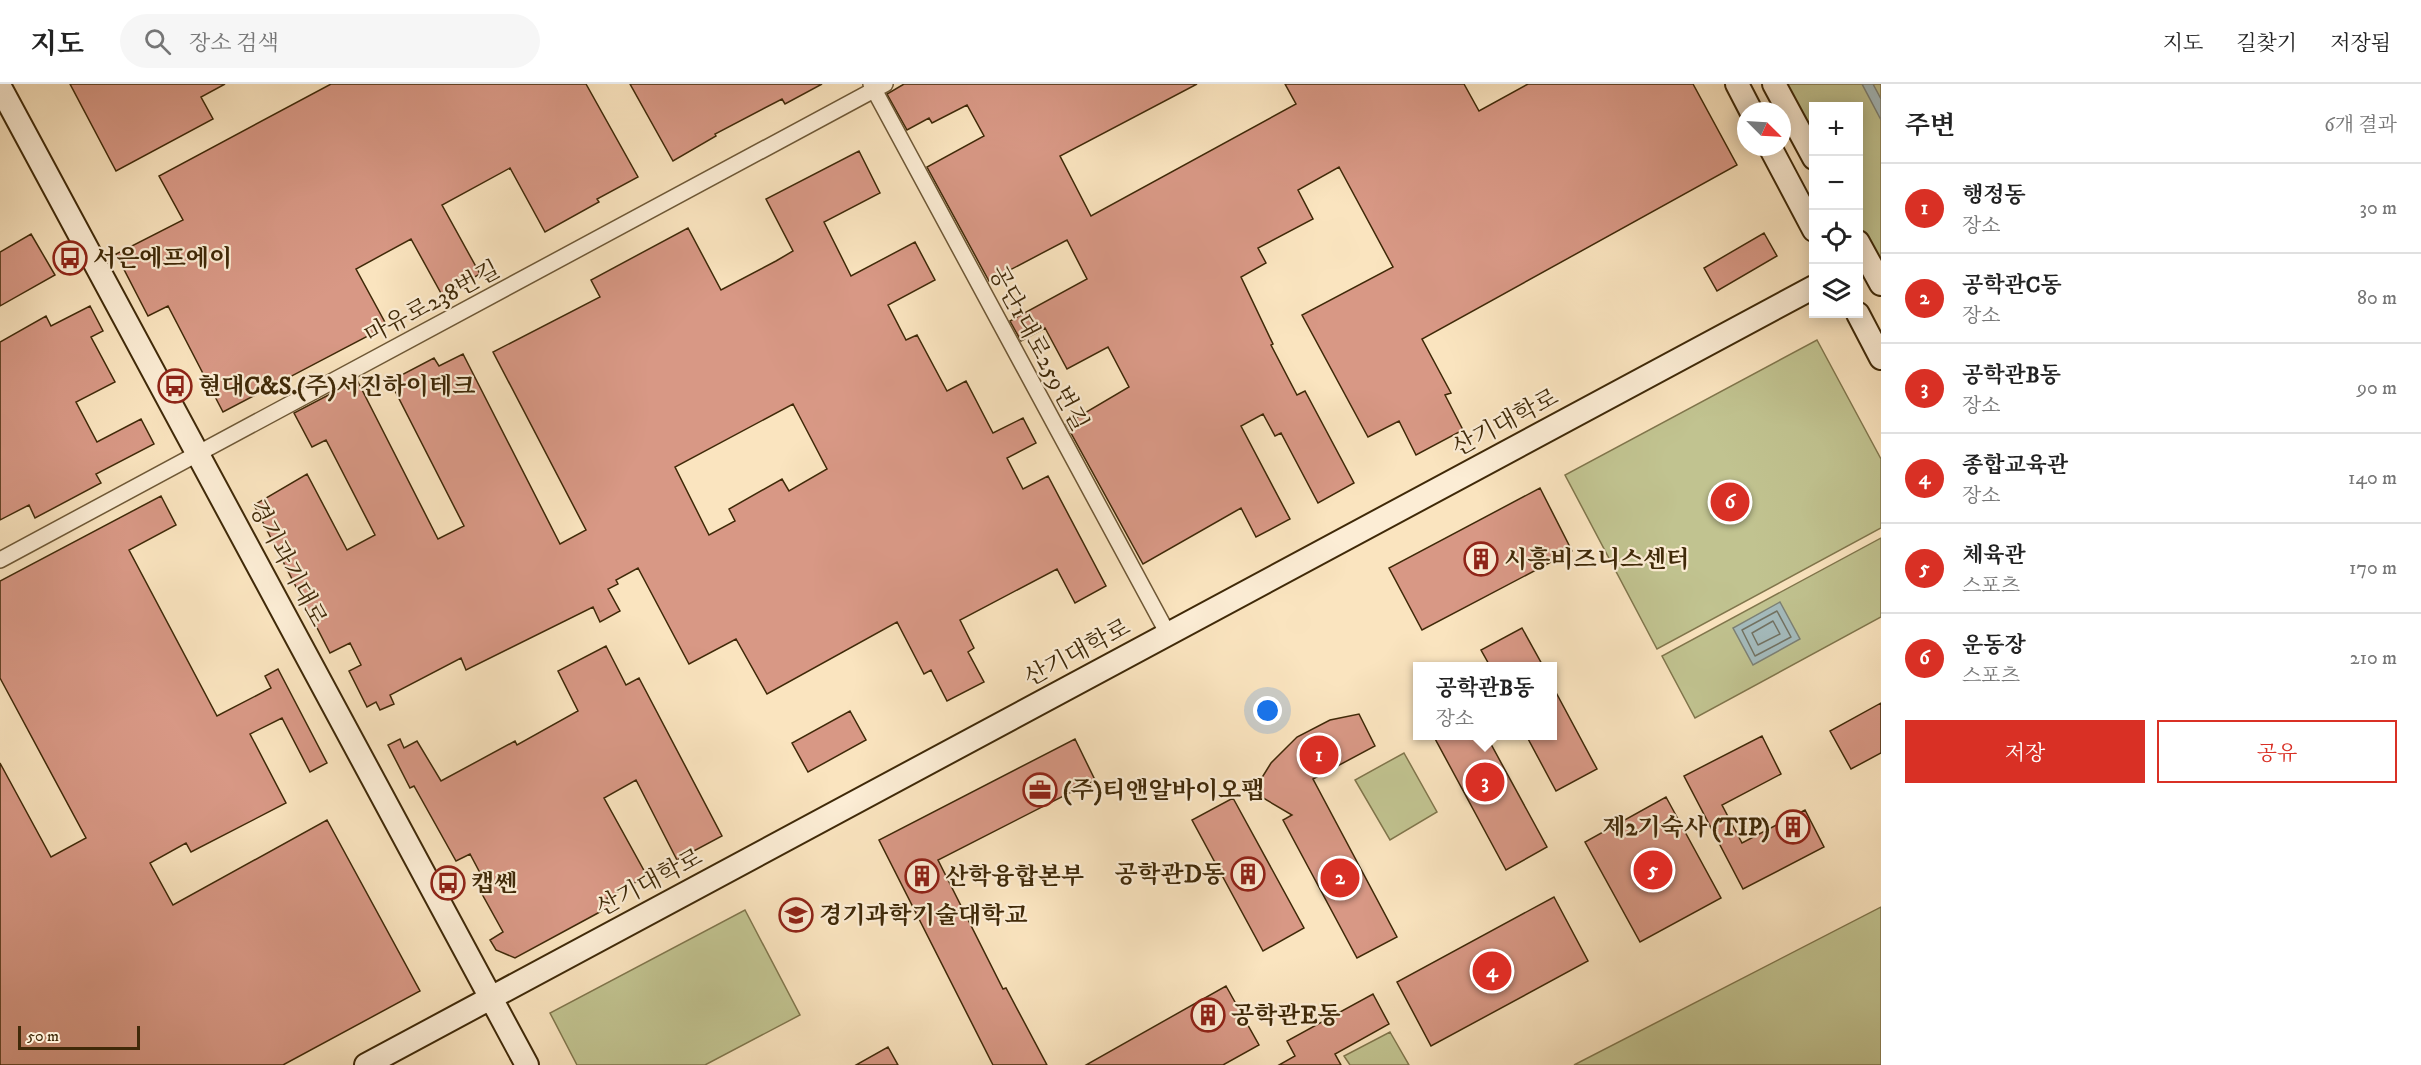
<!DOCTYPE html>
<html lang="ko">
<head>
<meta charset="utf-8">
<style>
	body { margin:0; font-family:"IM FELL DW Pica","Noto Serif KR",serif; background:#f6f6f6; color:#222 }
	.controls { position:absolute; right:18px; top:18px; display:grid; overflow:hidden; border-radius:0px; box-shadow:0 3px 15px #0003 }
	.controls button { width:54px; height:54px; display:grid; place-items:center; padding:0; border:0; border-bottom:2px solid #e0e0e0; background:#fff; color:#222; font:30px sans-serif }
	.compass { position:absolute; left:1737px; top:18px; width:54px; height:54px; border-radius:50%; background:#fff; box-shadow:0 3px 15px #0003; rotate:114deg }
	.scale { position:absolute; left:18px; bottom:15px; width:122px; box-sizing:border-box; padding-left:6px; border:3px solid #3f2908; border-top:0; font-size:16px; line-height:21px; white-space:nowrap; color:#3f2908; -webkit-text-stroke:4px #fcedd5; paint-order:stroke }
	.you { position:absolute; left:1268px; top:627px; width:21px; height:21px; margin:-15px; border:4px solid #fff; border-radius:50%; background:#1a73e8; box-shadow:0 0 0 9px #1a73e833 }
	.badge { display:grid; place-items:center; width:39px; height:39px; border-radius:50%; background:#d93025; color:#fff; font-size:20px; font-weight:700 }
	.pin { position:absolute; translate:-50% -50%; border:3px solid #fff; box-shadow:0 2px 6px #0006 }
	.popup { position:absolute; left:1413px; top:578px; width:144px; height:78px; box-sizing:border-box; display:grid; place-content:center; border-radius:0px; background:#fff; filter:drop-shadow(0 2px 4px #0005); font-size:20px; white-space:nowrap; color:#767676 }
	.popup b { font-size:22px; color:#222 }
	.popup::after { content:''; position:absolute; left:50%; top:100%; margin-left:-12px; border:12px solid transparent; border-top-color:#fff }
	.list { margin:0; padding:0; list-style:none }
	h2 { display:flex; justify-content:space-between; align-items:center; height:78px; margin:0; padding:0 24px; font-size:26px }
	h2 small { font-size:20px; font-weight:400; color:#767676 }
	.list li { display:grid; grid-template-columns:39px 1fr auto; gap:18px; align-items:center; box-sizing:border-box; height:90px; padding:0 24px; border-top:2px solid #e0e0e0 }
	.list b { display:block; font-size:22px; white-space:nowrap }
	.list p { margin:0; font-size:20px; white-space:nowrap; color:#767676 }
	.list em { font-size:20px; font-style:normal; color:#767676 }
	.actions { display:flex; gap:12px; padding:18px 24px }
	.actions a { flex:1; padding:14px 0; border:2px solid #d93025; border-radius:0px; text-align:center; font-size:21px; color:#d93025 }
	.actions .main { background:#d93025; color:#fff }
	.icon { flex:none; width:33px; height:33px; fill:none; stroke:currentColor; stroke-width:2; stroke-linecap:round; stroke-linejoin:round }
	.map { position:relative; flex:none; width:1881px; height:981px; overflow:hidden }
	header { display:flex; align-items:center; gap:36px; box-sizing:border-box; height:84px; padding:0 30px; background:#fff; border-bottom:2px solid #e0e0e0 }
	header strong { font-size:28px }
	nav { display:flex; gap:33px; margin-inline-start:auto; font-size:21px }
	.search { width:420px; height:54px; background:#f6f6f6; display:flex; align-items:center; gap:15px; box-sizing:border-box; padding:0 21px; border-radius:33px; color:#767676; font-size:22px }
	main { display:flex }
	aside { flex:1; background:#fff }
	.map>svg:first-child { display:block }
	.green { fill:#c1c390; stroke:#80764c; stroke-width:1.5 }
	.water { fill:#a4bbbd; stroke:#7c8175; stroke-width:1.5 }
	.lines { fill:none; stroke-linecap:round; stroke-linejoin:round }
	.shore { stroke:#727262; stroke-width:1.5 }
	.building { fill:#d89885; stroke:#3f2908; stroke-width:1.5; fill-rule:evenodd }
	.street-casing { stroke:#6e5836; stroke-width:18 }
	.secondary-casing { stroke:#3f2908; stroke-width:26 }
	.street { stroke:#fcedd5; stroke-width:15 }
	.secondary { stroke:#fcedd5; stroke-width:22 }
	.labels { text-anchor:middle; stroke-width:4.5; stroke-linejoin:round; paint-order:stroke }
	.poi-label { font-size:24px; font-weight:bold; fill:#3f2908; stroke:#fcedd5; text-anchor:start }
	.street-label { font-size:24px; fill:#3f2908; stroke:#fcedd5 }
</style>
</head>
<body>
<header>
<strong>지도</strong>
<div class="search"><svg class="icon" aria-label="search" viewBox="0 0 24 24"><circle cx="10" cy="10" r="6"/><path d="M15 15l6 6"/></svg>장소 검색</div>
<nav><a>지도</a><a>길찾기</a><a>저장됨</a></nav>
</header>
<main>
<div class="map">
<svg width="1881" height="981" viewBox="0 0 1881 981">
	<rect width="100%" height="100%" fill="#fae4bf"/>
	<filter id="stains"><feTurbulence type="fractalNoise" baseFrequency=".00333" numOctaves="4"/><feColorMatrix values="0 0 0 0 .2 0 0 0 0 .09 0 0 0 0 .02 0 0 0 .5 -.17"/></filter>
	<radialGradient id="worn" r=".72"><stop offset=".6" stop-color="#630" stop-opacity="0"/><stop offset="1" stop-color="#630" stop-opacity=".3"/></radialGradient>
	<path class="green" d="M1775,0H1881V198L1859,156L1858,22H1814L1813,72Z
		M1817,256L1881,375V444L1657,565L1565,391Z
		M1881,454V533L1695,634L1662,572Z
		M1404,669L1437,728L1390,756L1355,696Z
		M1881,823V981H1574Z
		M745,826L800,931L705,981H577L550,929Z
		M1390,948L1409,981H1350L1344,972Z"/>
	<path class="water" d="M1862,0H1873L1881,15V36Z
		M1780,518L1800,555L1753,581L1733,544Z"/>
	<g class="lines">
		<path class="shore" d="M1777,527L1791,553L1755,572L1742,546Z
			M1773,537L1780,550L1758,561L1752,549Z"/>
	</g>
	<path class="building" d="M70,0H225L201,13L213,35L116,87Z
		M331,0H586L638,93L597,115L599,118L545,148L510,84L442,121L480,190L442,211L411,155L356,185L387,242L223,328L168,222L148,232L116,170L183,136L159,92Z
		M630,0H822L785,20L782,15L715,50L716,52L673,77Z
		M904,0H1197L1060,72L1091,132L1296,20L1285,0H1464L1479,27L1528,0H1693L1737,81L1422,255L1451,309L1445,311L1463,346L1416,371L1399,337L1368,353L1302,231L1393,183L1339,83L1298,106L1313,135L1258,164L1266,179L1241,193L1273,260L1271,261L1297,311L1305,307L1354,399L1318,419L1281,349L1275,352L1263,330L1241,342L1290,435L1256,453L1241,424L1143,480L1066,340L1129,303L1108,263L1067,285L1045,244L1021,257L1010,237L1087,195L1067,156L989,197L927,83L984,52L967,21L932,39L929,34L907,46L887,10Z
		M859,67L880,109L824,138L851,192L915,158L935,196L888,221L906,256L917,251L947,307L966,297L993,349L1023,334L1036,359L1007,374L1023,405L1048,392L1106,502L1075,519L1057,485L960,536L974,564L968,568L984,598L947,617L931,586L924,590L897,538L767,610L736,555L689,580L638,484L616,496L618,500L608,505L620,527L600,538L593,523L466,586L461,574L390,611L394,620L380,626L376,618L367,623L349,587L361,581L350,559L330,569L254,421L307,390L347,466L375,451L326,356L312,363L294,329L357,296L438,455L464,442L390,297L434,274L439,282L463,270L560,460L586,446L493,268L600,213L591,196L688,144L721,206L776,177L793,167L766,115ZM793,320L827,385L789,407L782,395L729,425L735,437L709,451L675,383Z
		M1764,149L1777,172L1717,207L1704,184Z
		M31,150L55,191L0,222V168Z
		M90,222L103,247L91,253L115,298L76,318L97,358L141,335L154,360L96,390L101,399L35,434L29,421L0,436V258L46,232L51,242Z
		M1540,404L1572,467L1422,546L1389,484Z
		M161,412L176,441L129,466L217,632L271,604L265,592L278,585L327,679L310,688L282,634L250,650L286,719L191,768L186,759L150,779L173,821L327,736L420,907L283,981H0V679L51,773L86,754L0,594V497Z
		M1522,544L1543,582H1490L1481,566Z
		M606,562L626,601L639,594L722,752L677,776L636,696L604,714L647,792L607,814L610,821L598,829L515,874L496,866L490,856L503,848L482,810L489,806L470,770L456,777L414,702L410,704L388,661L400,655L404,664L417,657L441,697L515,657L517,661L578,627L558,587Z
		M1552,601L1597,685L1556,707L1526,651H1552Z
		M1881,619V669L1851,685L1830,647Z
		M850,627L866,656L808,688L792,659Z
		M1359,630L1375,662L1313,695L1397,853L1357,874L1283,736L1292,731L1253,708L1271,679L1297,653L1330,636Z
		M1433,651H1486L1547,763L1506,786Z
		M1762,652L1781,690L1722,721L1742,759L1805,726L1824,763L1743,805L1684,692Z
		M1075,655L1095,696L938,776L1003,905L1006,904L1047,981H993L879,756Z
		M1666,713L1721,814L1640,858L1585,758Z
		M1233,714L1304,844L1263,867L1192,736Z
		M1554,813L1588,877L1431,962L1397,898Z
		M1226,902L1259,961L1223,981H1086Z
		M1373,910L1389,940L1335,970L1341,981H1279L1295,972L1287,957Z
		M888,963L898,981H856Z"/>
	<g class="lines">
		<defs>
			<path id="street" d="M871,0L1168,550
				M0,476L885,0"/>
			<path id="secondary" d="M1737,0L1751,27
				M1774,0L1814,74
				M0,3L527,981
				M1770,63L1814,146
				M1858,158L1881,200
				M1858,230L1881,274
				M366,981L1814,203"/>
		</defs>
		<use href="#street" class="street-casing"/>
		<use href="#secondary" class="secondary-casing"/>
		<use href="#street" class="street"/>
		<use href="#secondary" class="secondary"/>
	</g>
	<defs>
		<symbol id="bus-ring" viewBox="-11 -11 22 22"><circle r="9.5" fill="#fcedd5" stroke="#8f2418" stroke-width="1.5"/><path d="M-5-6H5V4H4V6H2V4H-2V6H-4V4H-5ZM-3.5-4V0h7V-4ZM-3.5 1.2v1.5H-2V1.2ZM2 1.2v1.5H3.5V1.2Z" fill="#8f2418"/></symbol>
		<symbol id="building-ring" viewBox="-11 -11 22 22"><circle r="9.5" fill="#fcedd5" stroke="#8f2418" stroke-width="1.5"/><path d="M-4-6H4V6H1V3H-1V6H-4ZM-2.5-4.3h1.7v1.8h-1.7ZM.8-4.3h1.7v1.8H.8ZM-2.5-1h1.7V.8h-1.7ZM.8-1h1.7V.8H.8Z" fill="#8f2418"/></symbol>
		<symbol id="office-ring" viewBox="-11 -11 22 22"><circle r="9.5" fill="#fcedd5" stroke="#8f2418" stroke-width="1.5"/><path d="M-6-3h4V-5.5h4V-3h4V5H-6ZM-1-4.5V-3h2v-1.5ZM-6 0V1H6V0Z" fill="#8f2418"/></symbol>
		<symbol id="university-ring" viewBox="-11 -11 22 22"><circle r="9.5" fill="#fcedd5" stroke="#8f2418" stroke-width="1.5"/><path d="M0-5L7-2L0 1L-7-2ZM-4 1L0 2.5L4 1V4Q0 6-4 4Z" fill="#8f2418"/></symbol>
	</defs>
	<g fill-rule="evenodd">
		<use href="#bus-ring" x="51" y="155" width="38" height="38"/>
		<use href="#bus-ring" x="156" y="283" width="38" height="38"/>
		<use href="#building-ring" x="1462" y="456" width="38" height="38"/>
		<use href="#office-ring" x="1021" y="687" width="38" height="38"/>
		<use href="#building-ring" x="1774" y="724" width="38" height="38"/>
		<use href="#building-ring" x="1229" y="771" width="38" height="38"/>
		<use href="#building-ring" x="903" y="773" width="38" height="38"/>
		<use href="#bus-ring" x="429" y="780" width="38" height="38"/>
		<use href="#university-ring" x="777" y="812" width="38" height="38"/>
		<use href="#building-ring" x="1189" y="912" width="38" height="38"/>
	</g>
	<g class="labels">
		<g class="poi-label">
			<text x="93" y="182">서은에프에이</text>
			<text x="198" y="310">현대C&amp;S.(주)서진하이테크</text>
			<text x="1504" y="483">시흥비즈니스센터</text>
			<text x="1063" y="714">(주)티앤알바이오팹</text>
			<text x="1770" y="751" text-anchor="end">제2기숙사 (TIP)</text>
			<text x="1225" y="798" text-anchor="end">공학관D동</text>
			<text x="945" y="800">산학융합본부</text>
			<text x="471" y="807">캡쎈</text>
			<text x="819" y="839">경기과학기술대학교</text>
			<text x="1231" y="939">공학관E동</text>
		</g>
		<g class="street-label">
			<text transform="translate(432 218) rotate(-28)" y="8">마유로238번길</text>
			<text transform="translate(1039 264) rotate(62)" y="8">공단1대로259번길</text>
			<text transform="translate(1505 338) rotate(-28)" y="8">산기대학로</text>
			<text transform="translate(288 479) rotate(62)" y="8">경기과기대로</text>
			<text transform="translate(1077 568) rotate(-28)" y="8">산기대학로</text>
			<text transform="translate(649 798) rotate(-28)" y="8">산기대학로</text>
		</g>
	</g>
	<rect width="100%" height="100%" filter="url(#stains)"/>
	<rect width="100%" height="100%" fill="url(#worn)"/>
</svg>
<div class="controls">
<button>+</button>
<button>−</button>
<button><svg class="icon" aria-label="locate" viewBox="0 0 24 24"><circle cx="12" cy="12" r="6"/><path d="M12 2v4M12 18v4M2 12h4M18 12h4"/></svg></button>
<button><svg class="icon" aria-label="layers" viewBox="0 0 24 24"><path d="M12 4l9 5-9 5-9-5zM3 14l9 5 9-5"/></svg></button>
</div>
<svg class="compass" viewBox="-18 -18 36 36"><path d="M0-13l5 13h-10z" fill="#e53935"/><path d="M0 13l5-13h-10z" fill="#767676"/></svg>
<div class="scale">50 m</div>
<div class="you"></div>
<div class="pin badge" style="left:1319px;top:671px">1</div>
<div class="pin badge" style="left:1340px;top:794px">2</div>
<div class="pin badge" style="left:1485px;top:698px">3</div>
<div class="popup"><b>공학관B동</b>장소</div>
<div class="pin badge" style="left:1492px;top:887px">4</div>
<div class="pin badge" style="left:1653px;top:786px">5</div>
<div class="pin badge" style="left:1730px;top:418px">6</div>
</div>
<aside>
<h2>주변<small>6개 결과</small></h2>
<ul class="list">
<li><span class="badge">1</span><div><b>행정동</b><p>장소</p></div><em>30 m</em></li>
<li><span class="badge">2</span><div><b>공학관C동</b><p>장소</p></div><em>80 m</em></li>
<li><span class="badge">3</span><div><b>공학관B동</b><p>장소</p></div><em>90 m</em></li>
<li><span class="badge">4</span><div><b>종합교육관</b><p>장소</p></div><em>140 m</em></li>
<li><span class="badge">5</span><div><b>체육관</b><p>스포츠</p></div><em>170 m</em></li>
<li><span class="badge">6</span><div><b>운동장</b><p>스포츠</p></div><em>210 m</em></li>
</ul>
<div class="actions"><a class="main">저장</a><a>공유</a></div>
</aside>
</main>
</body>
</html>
